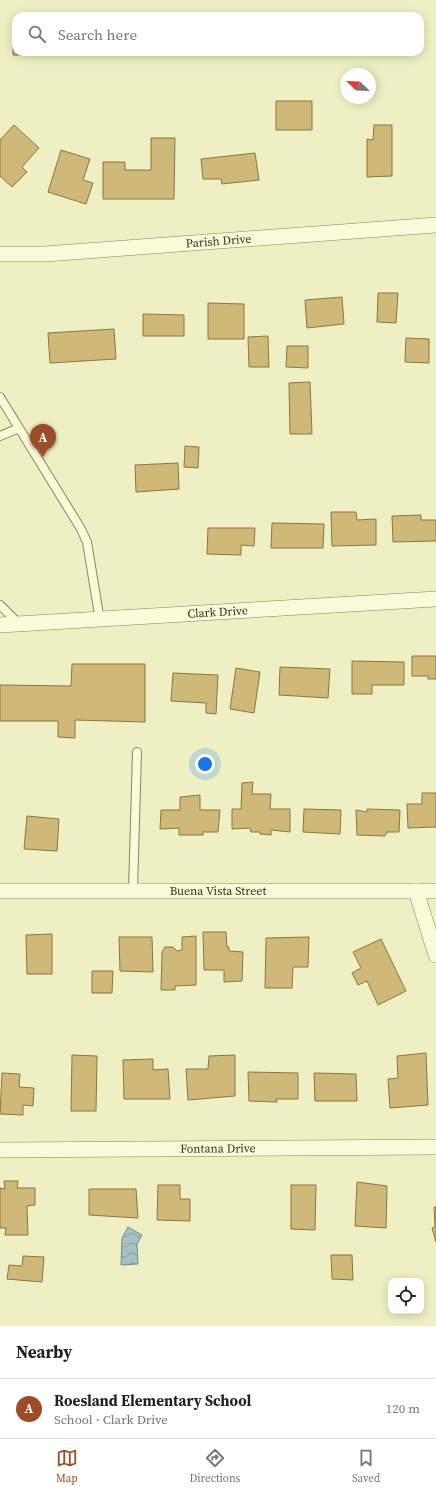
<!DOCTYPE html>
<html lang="en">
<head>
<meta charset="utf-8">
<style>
	body { margin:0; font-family:"Source Serif 4",serif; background:#f6f6f6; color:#222 }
	.controls { position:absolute; right:12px; bottom:12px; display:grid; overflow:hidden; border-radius:8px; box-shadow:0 2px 10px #0003 }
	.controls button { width:36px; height:36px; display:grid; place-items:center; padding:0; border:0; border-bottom:1px solid #e0e0e0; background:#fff; color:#222; font:20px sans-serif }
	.compass { position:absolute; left:340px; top:68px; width:36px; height:36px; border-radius:50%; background:#fff; box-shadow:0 2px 10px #0003; rotate:293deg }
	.you { position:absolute; left:205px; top:764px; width:14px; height:14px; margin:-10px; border:3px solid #fff; border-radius:50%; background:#1a73e8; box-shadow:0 0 0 6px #1a73e833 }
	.badge { display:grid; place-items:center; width:26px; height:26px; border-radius:50%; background:#9c4d27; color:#fff; font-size:13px; font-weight:700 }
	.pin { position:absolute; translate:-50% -33px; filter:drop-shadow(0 1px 2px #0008) }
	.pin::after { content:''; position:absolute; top:21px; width:14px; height:12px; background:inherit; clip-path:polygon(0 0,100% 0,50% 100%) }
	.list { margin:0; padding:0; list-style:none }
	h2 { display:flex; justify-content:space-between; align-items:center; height:52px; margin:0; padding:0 16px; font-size:17px }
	h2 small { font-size:13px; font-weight:400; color:#767676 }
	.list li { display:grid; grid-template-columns:26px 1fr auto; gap:12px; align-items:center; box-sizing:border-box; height:60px; padding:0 16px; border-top:1px solid #e0e0e0 }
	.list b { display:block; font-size:15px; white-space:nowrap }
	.list p { margin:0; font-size:13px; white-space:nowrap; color:#767676 }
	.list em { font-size:13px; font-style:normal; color:#767676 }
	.icon { flex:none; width:22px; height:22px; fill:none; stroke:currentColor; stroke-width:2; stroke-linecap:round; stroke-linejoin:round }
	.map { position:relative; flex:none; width:436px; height:1326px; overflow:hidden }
	.search { position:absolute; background:#fff; box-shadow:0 2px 10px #0003; left:12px; right:12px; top:12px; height:44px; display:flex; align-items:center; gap:10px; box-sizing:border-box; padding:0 14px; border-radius:12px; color:#767676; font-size:15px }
	.sheet { height:112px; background:#fff }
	nav { display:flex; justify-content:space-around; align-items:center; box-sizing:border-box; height:56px; border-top:1px solid #e0e0e0; background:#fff; font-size:11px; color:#767676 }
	nav a { display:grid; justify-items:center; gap:2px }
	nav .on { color:#9c4d27 }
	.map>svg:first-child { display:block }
	.water { fill:url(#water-waves); stroke:#6c8e91 }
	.building { fill:#cfb978; stroke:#8b763e }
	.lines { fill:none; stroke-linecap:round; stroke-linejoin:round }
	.service-casing { stroke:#8b8459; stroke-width:10 }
	.minor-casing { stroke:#8b8459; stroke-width:16 }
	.service { stroke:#f9fad7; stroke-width:8 }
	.minor { stroke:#f9fad7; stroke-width:15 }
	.labels { text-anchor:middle; stroke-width:3; stroke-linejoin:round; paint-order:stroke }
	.street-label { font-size:12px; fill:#3a351e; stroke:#f5f7d3 }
</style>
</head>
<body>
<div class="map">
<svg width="436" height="1326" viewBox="0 0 436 1326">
	<defs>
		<pattern id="water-waves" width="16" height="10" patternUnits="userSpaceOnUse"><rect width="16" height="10" fill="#a5c1c3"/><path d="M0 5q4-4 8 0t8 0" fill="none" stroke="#879e9e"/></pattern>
	</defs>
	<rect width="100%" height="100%" fill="#eef0c3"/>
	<path class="water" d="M128,1227L142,1235L137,1244L138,1264L121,1265L122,1238Z"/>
	<path class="building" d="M13,33H16V52H35V55H13Z
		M276,101H312V130H276Z
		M14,125L39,148L22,167L27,172L12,187L0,176V140Z
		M374,125H392V176L367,177V139L373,140Z
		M151,138H175L174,199H103V162H125V170H151Z
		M61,150L90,159L83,180L93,183L86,204L48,192Z
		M255,153L259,180L222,184L221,179H203L201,159Z
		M378,293H398L396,323L377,322Z
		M342,297L344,324L307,328L305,300Z
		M208,303L244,304V339H208Z
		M143,314L184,315V336H143Z
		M114,329L116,359L50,363L48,333Z
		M268,336L269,367H249L248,337Z
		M406,338L429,339V363L405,362Z
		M287,346H308V368L286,367Z
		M310,382L312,434H290L289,383Z
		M185,446L199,447L198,468L184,467Z
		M178,463L179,489L136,492L135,465Z
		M331,512H356L357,520L376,519V545L332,546Z
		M421,515V520H436V541L393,542L392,516Z
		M272,523L324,524L323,548H271Z
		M208,528H255L254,546L241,545V555L207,554Z
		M412,656H436V679H428V676H412Z
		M352,661L404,662V685H372V694H352Z
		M72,664H145V722L75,720V738L58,737V721H0V685L71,686Z
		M280,667L330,669L328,698L279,695Z
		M236,668L260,672L254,713L230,709Z
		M173,673L218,675L216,714L206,713V703L171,701Z
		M253,782L252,794H271L270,809H290V832L271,830V835L260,834V832H251L250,828L232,829V809H241L242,783Z
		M422,793H436V827L408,828L407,804H422Z
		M200,795V810H220L218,832H203V835H179V828L160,829L161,810H180V797Z
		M304,809L341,810L340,834L303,832Z
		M367,809L400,810L399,832H387L385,836L357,835L356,810L367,812Z
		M27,816L59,819L57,851L24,849Z
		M203,932H226L227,947H229V951L243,952L242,981L224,982V970H204Z
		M52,934V974H27L26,935Z
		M196,936V985L175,986V990H161L162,952L165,947H173L177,951L182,950V937Z
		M119,937H152L153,972L120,971Z
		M309,937L308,967H293L292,988H265L266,938Z
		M381,939L406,991L378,1005L367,981L358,985L352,973L361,968L353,952Z
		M92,971H113L112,993H92Z
		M426,1053L428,1105L390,1108L388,1079L398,1078L397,1056Z
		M72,1055L97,1056L96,1111H71Z
		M235,1055V1096L188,1100L186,1069H208L209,1056Z
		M153,1059V1070L168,1069L170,1099H124L123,1060Z
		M248,1072L298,1073V1099H276L277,1102L249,1101Z
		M2,1073L20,1074L19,1087L34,1088L33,1106L23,1105V1115L0,1114Z
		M314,1073L356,1074L357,1101H315Z
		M4,1181H18L17,1188H35V1205L27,1206L28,1235H5L6,1228H0V1188L5,1189Z
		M357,1182L387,1186L386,1228L355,1226Z
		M158,1185H180V1199H190V1221L157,1220Z
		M291,1185H316L315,1230L291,1229Z
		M89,1189H136L138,1218L89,1215Z
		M434,1207H436V1242L432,1228L435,1227Z
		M331,1255H352L353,1280L332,1279Z
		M23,1256L44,1257L42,1282L7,1279L9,1265L22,1266Z"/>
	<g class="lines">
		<defs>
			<path id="service" d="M0,397L81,529L87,542L100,621
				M0,436L19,428
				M0,605L19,624
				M133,891L137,752"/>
			<g id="minor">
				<path id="s1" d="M0,254H45L436,225"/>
				<path id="s2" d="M0,625L436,599"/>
				<path id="s3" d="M0,891H436"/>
				<path d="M416,891L436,955"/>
				<path id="s4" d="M0,1150L436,1147"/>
			</g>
		</defs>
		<use href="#service" class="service-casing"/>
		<use href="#minor" class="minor-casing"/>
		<use href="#service" class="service"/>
		<use href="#minor" class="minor"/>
	</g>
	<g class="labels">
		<g class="street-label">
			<text dy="4" stroke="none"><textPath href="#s1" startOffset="219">Parish Drive</textPath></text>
			<text dy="4" stroke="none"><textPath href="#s2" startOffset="218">Clark Drive</textPath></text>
			<text dy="4" stroke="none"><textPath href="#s3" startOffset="218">Buena Vista Street</textPath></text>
			<text dy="4" stroke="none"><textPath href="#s4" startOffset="218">Fontana Drive</textPath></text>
		</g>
	</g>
</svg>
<div class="controls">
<button><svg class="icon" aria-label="locate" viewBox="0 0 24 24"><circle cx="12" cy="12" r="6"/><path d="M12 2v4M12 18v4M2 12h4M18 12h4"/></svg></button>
</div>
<svg class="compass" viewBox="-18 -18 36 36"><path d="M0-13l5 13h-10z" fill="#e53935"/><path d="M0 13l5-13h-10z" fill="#767676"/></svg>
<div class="you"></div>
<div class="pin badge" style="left:43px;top:457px">A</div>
<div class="search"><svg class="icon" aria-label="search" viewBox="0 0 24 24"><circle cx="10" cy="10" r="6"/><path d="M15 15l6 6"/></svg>Search here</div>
</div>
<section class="sheet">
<h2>Nearby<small></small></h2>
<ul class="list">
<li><span class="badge">A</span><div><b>Roesland Elementary School</b><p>School · Clark Drive</p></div><em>120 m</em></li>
</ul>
</section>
<nav>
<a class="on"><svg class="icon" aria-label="map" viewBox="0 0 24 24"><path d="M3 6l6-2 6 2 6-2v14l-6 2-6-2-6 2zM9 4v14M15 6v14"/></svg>Map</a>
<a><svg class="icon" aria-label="directions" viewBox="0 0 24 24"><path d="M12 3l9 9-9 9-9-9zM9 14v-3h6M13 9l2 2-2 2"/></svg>Directions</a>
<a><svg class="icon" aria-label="saved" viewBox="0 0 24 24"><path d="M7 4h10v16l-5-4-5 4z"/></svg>Saved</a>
</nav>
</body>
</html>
